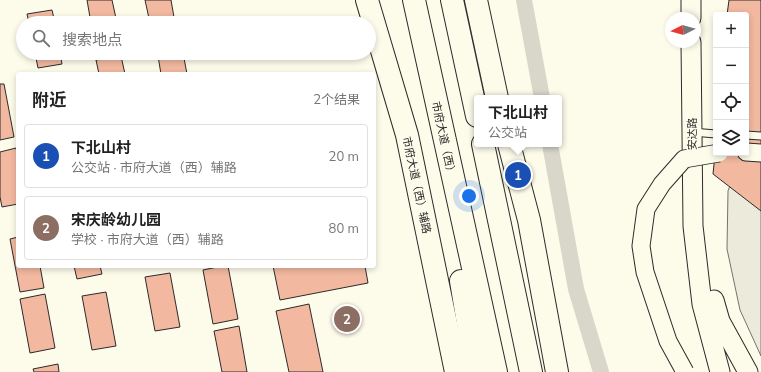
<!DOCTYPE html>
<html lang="zh">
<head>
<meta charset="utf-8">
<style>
	body { margin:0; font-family:Mulish,"Noto Sans SC",sans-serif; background:#f6f6f6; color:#222 }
	.controls { position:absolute; right:12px; top:12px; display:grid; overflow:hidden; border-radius:4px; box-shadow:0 2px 6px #0003 }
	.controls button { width:36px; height:36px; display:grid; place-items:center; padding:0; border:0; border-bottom:1px solid #e0e0e0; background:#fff; color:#222; font:20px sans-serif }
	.compass { position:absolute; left:665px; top:12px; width:36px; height:36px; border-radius:50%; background:#fff; box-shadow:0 2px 6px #0003; rotate:264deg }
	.you { position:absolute; left:469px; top:196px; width:14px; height:14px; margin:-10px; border:3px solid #fff; border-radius:50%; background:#1a73e8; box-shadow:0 0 0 6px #1a73e833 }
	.badge { display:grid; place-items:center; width:26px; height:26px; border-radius:50%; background:#111827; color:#fff; font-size:13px; font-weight:700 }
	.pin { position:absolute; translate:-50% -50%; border:2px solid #fff; box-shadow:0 1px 4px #0006 }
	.popup { position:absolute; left:474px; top:95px; width:88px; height:52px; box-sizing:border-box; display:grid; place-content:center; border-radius:4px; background:#fff; filter:drop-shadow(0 1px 3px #0005); font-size:13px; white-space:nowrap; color:#767676 }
	.popup b { font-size:15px; color:#222 }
	.popup::after { content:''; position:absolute; left:50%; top:100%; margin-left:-8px; border:8px solid transparent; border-top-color:#fff }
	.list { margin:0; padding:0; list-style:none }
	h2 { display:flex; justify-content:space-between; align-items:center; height:52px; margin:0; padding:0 16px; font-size:17px }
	h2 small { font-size:13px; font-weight:400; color:#767676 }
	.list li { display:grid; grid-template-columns:26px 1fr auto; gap:12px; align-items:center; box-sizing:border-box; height:64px; margin:0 8px 8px; padding:0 8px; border:1px solid #e0e0e0; border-radius:4px }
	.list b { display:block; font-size:15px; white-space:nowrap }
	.list p { margin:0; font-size:13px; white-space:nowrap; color:#767676 }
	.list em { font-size:13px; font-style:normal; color:#767676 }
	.icon { flex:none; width:22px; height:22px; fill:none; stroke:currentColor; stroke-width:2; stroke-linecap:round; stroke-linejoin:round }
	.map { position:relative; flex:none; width:761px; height:372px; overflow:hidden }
	.search { position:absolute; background:#fff; box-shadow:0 2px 6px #0003; left:16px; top:16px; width:360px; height:44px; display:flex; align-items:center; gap:10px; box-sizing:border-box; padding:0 14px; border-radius:22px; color:#767676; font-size:15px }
	.panel { position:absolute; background:#fff; box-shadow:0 2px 6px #0003; left:16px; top:72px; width:360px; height:196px; border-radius:4px }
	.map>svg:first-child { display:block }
	.parking { fill:#eceadb; stroke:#74746e }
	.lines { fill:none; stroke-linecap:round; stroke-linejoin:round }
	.canal { stroke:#d8d7c9; stroke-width:16 }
	.building { fill:#f2b8a0; stroke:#2b2b2b }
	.service-casing { stroke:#2b2b2b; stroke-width:9 }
	.tertiary-casing { stroke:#2b2b2b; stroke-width:19 }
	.secondary-casing { stroke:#2b2b2b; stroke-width:21 }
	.primary-casing { stroke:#2b2b2b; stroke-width:24 }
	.trunk-casing { stroke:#2b2b2b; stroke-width:24 }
	.service { stroke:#fdfbea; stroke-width:7 }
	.tertiary { stroke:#fdfbea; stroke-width:17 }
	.secondary { stroke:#fdfbea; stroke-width:19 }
	.primary { stroke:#fdfbea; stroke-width:22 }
	.trunk { stroke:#fdfbea; stroke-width:22 }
	.tertiary-bridge-casing { stroke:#2b2b2b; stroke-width:19; stroke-linecap:butt }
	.tertiary-bridge { stroke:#fdfbea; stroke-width:17 }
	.labels { text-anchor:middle; stroke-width:3; stroke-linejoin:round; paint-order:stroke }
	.street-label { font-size:11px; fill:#2b2b2b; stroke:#fdfbea }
</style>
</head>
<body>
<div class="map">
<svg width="761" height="372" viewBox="0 0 761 372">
	<rect width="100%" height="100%" fill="#fdfbea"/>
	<path class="parking" d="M735,172L761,174V356L740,310L727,249L728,191Z"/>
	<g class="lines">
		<path class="canal" d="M524,0L542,98
			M550,144L576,289L601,372"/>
	</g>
	<path class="building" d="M87,0H112L117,23H91Z
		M145,0H171L175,23H150Z
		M729,0H761V211L713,174L716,145V153H746V15H727Z
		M52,10L55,23H29L27,14Z
		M35,53H60L62,64L38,68Z
		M176,53H183L187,74H161L158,56Z
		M121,56L125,74H99L96,60Z
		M0,84H4L14,137L0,140Z
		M16,148L18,157V204L2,207L0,197V152Z
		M18,237V266H40L44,288L20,292L10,239Z
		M74,266H100L102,274L77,279Z
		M222,266H228L238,319L213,324L203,270Z
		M273,266H365L368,283L280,300Z
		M170,273L180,327L155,331L145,277Z
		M106,292L116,346L92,350L82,296Z
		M45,294L55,348L30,353L20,299Z
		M309,304L323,372H289L276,311Z
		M239,326L247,372H222L214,331Z
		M58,364L59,372H34L33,369Z"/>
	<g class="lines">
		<defs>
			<path id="service" d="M692,132L716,134
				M746,135L761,136"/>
			<path id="tertiary" d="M746,152L761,153"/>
			<path id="secondary" d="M691,0V18
				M691,42L693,226L702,304L720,372
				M714,300L720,321L748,372"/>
			<path id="primary" d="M367,0L407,135L456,372
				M476,0L497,98
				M509,144L529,220L557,372"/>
			<path id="trunk" d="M414,0L496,372
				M452,0L477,116
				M483,144L531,372
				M461,281L476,372"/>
		</defs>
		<use href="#service" class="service-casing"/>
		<use href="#tertiary" class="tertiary-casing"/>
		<use href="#secondary" class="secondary-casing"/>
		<use href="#primary" class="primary-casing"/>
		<use href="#trunk" class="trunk-casing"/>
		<use href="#service" class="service"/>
		<use href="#tertiary" class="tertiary"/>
		<use href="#secondary" class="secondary"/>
		<use href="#primary" class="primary"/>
		<use href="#trunk" class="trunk"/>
		<defs>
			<path id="tertiary-bridge" d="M685,372L668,341L645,272L641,246L646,209L662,184L684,159L719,153"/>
		</defs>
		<use href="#tertiary-bridge" class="tertiary-bridge-casing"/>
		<use href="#tertiary-bridge" class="tertiary-bridge"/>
	</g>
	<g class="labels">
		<g class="street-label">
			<text transform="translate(692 134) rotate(-90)" y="4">安达路</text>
			<text transform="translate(444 139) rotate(78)" y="4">市府大道（西）</text>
			<text transform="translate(417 185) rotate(78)" y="4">市府大道（西）辅路</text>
		</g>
	</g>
</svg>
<div class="controls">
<button>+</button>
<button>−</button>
<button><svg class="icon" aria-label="locate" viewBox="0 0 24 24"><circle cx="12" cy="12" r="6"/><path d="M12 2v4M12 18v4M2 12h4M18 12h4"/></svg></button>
<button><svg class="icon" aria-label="layers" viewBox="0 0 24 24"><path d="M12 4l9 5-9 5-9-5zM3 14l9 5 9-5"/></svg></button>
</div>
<svg class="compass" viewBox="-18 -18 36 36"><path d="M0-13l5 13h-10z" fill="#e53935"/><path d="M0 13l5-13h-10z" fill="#767676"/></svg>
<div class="you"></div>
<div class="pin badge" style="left:518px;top:175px;background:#1a4fb4">1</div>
<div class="popup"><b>下北山村</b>公交站</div>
<div class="pin badge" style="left:347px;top:319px;background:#8d6e63">2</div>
<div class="search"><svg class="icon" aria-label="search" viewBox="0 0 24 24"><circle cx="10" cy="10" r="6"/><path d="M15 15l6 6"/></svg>搜索地点</div>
<section class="panel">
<h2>附近<small>2个结果</small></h2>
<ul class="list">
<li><span class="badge" style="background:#1a4fb4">1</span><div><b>下北山村</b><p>公交站 · 市府大道（西）辅路</p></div><em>20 m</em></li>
<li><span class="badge" style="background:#8d6e63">2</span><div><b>宋庆龄幼儿园</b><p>学校 · 市府大道（西）辅路</p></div><em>80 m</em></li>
</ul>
</section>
</div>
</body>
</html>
